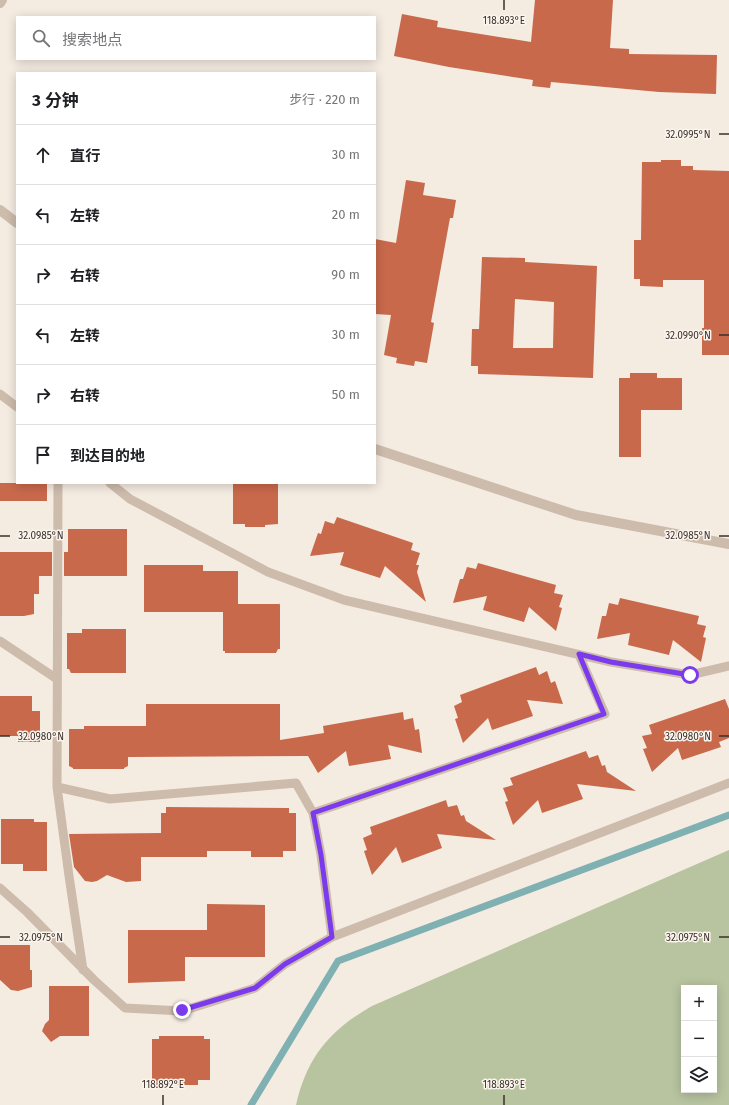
<!DOCTYPE html>
<html lang="zh">
<head>
<meta charset="utf-8">
<style>
	body { margin:0; font-family:"Fira Sans","Noto Sans SC",sans-serif; background:#f2f2f2; color:#202124 }
	.controls { position:absolute; right:12px; bottom:12px; display:grid; overflow:hidden; border-radius:0px; box-shadow:0 2px 10px #0003 }
	.controls button { width:36px; height:36px; display:grid; place-items:center; padding:0; border:0; border-bottom:1px solid #e0e0e0; background:#fff; color:#202124; font:20px sans-serif }
	.stop { position:absolute; width:12px; height:12px; margin:-9px; border:3px solid #7c3aed; border-radius:50%; background:#fff }
	.stop.end { background:#7c3aed; border-color:#fff; box-shadow:0 1px 4px #0008 }
	.list { margin:0; padding:0; list-style:none }
	h2 { display:flex; justify-content:space-between; align-items:center; height:52px; margin:0; padding:0 16px; font-size:17px }
	h2 small { font-size:13px; font-weight:400; color:#757577 }
	.list li { display:grid; grid-template-columns:26px 1fr auto; gap:12px; align-items:center; box-sizing:border-box; height:60px; padding:0 16px; border-top:1px solid #e0e0e0 }
	.list b { display:block; font-size:15px; white-space:nowrap }
	.list em { font-size:13px; font-style:normal; color:#757577 }
	.icon { flex:none; width:22px; height:22px; fill:none; stroke:currentColor; stroke-width:2; stroke-linecap:round; stroke-linejoin:round }
	.map { position:relative; flex:none; width:729px; height:1105px; overflow:hidden }
	.search { position:absolute; background:#fff; box-shadow:0 2px 10px #0003; left:16px; top:16px; width:360px; height:44px; display:flex; align-items:center; gap:10px; box-sizing:border-box; padding:0 14px; border-radius:0px; color:#757577; font-size:15px }
	.panel { position:absolute; background:#fff; box-shadow:0 2px 10px #0003; left:16px; top:72px; width:360px; height:412px; border-radius:0px }
	.map>svg:first-child { display:block }
	.green { fill:#b8c4a0; fill-rule:evenodd }
	.lines { fill:none; stroke-linecap:round; stroke-linejoin:round }
	.stream { stroke:#7fb0b2; stroke-width:7 }
	.building { fill:#c8694b; fill-rule:evenodd }
	.lane { stroke:#cdbbac; stroke-width:9 }
	.street { stroke:#cdbbac; stroke-width:10 }
	.route { stroke:#7c3aed; stroke-width:5 }
	.ticks { fill:none; stroke:#3b302b; stroke-width:1.5 }
	.ticks-label { font-size:10px; text-anchor:middle; fill:#3b302b; stroke:#fbf5ee; stroke-width:3; stroke-linejoin:round; paint-order:stroke }
</style>
</head>
<body>
<div class="map">
<svg width="729" height="1105" viewBox="0 0 729 1105">
	<rect width="100%" height="100%" fill="#f4ebe1"/>
	<path class="green" d="M729,850V1105H296C307,1057 330,1030 372,1006ZM684,988H714V1090H684Z"/>
	<g class="lines">
		<path class="stream" d="M251,1105L338,961L729,815"/>
	</g>
	<path class="building" d="M535,0H613L610,48L629,49V54L717,55L716,94L659,92L551,82L550,88L532,86L533,80L449,67L394,56L402,14L438,21L437,27L531,42Z
		M661,160H681V166H693V170L729,171V355H702V328H704V280H663V287L640,286V279H634V240H641L642,162H661Z
		M406,180L425,183L423,195L456,200L453,218H450L431,322L434,323L427,363L415,361L414,366L396,363L397,358L384,355L391,315L375,314V239L396,243Z
		M482,257L525,258V262L597,266L593,378L478,374V366H471L472,329H479ZM515,299L554,302L553,348H513Z
		M630,373H657V378H682V410H641V457H619V378H630Z
		M0,483H47V501H0Z
		M233,483L278,484V524L265,525V527H245V524H233Z
		M337,517L413,543L411,550L420,553L416,565H419L417,572L426,602L385,566L380,578L340,565L344,552L310,556L318,533L321,534L325,521L334,524Z
		M68,529H127V576H64V552H68Z
		M0,552H52V576H39V594H34V614L24,616H0Z
		M478,563L556,585L554,593L563,595L559,607L562,608L556,631L529,607L524,622L483,610L487,596L453,603L460,579H463L467,567L476,569Z
		M144,565H203V571H238V604H279V605L280,603V649H278L276,653H225V651H223V612H144Z
		M620,598L699,616L697,624L706,626L703,637L706,638L701,662L673,640L669,655L628,645L630,633L597,639L602,616H606L609,603L618,605Z
		M82,629H126V673H71L69,669H67V633H82Z
		M536,667L539,675L547,671L551,683L555,681L563,704L527,700L533,716L492,730L488,718L463,743L455,719L458,718L454,706L462,702L460,695Z
		M0,696H32V711H40V742H18V736H0Z
		M725,699L729,709V738L719,742L721,747L682,760L678,748L652,772L643,749L647,748L642,736L652,734L649,725Z
		M146,704H280V740L324,733L323,726L403,712L404,720L413,718L415,730L419,729L422,753L388,745L391,759L349,766L346,751L318,773L308,756L128,757V766L124,768V769H73V768L69,766V729H84V726H146Z
		M586,751L589,758L598,755L602,766L605,765L607,772L636,791L577,784L583,799L542,813L538,800L513,825L505,802L508,801L503,788L513,785L510,778Z
		M446,800L448,807L457,805L461,816L464,815L466,821L496,840L437,834L442,848L402,863L396,847L372,875L364,851L367,850L363,838L372,834L370,827Z
		M166,807L289,808V813H296V851H283V857H251V851H207V857H141V881L126,882L107,875L97,881L92,882L85,881L74,867L69,834L161,833V813H166Z
		M1,819H34V822H47V871H23V864H1Z
		M207,904L265,905V957H185V981L128,983V930H207Z
		M0,945H30V970H32V987L18,991L11,990L0,980Z
		M49,986H89V1036H60L51,1042L42,1031L45,1024L49,1020Z
		M159,1036H204V1039H210V1080H198V1085H152V1039H159Z"/>
	<g class="lines">
		<path class="lane" d="M0,394L17,407
			M58,483L57,787L110,799L296,783L313,813L605,714L579,655
			M110,483L130,499L268,572L344,600L611,662L690,675L729,666
			M0,641L57,679
			M57,787L69,876L83,970
			M313,813L321,855L332,937
			M0,888L27,912L94,980L125,1008L182,1011L255,988L285,964L332,937L729,783"/>
		<path class="street" d="M0,3L2,0
			M0,210L17,223
			M375,449L576,515L729,544"/>
	</g>
	<g class="lines">
		<path class="route" d="M182,1010L255,988L285,964L332,937L321,855L313,813L604,714L579,654L611,662L690,675"/>
	</g>
	<path class="ticks" d="M504,0V10M719,134H729M719,335H729M0,536H10M719,536H729M0,736H10M719,736H729M0,937H10M719,937H729M163,1095V1105M504,1095V1105"/>
	<g class="ticks-label">
		<text x="504" y="24">118.893°E</text>
		<text x="688" y="138">32.0995°N</text>
		<text x="688" y="339">32.0990°N</text>
		<text x="41" y="539">32.0985°N</text>
		<text x="688" y="539">32.0985°N</text>
		<text x="41" y="740">32.0980°N</text>
		<text x="688" y="740">32.0980°N</text>
		<text x="41" y="941">32.0975°N</text>
		<text x="688" y="941">32.0975°N</text>
		<text x="163" y="1088">118.892°E</text>
		<text x="504" y="1088">118.893°E</text>
	</g>
</svg>
<div class="controls">
<button>+</button>
<button>−</button>
<button><svg class="icon" aria-label="layers" viewBox="0 0 24 24"><path d="M12 4l9 5-9 5-9-5zM3 14l9 5 9-5"/></svg></button>
</div>
<div class="stop" style="left:690px;top:675px"></div>
<div class="stop end" style="left:182px;top:1010px"></div>
<div class="search"><svg class="icon" aria-label="search" viewBox="0 0 24 24"><circle cx="10" cy="10" r="6"/><path d="M15 15l6 6"/></svg>搜索地点</div>
<section class="panel">
<h2>3 分钟<small>步行 · 220 m</small></h2>
<ul class="list">
<li><svg class="icon" aria-label="ahead" viewBox="0 0 24 24"><path d="M12 20V5M6 11l6-6 6 6"/></svg><div><b>直行</b></div><em>30 m</em></li>
<li><svg class="icon" aria-label="left" viewBox="0 0 24 24"><path d="M17 20v-9H6M10 6l-5 5 5 5"/></svg><div><b>左转</b></div><em>20 m</em></li>
<li><svg class="icon" aria-label="right" viewBox="0 0 24 24"><path d="M7 20v-9h11M14 6l5 5-5 5"/></svg><div><b>右转</b></div><em>90 m</em></li>
<li><svg class="icon" aria-label="left" viewBox="0 0 24 24"><path d="M17 20v-9H6M10 6l-5 5 5 5"/></svg><div><b>左转</b></div><em>30 m</em></li>
<li><svg class="icon" aria-label="right" viewBox="0 0 24 24"><path d="M7 20v-9h11M14 6l5 5-5 5"/></svg><div><b>右转</b></div><em>50 m</em></li>
<li><svg class="icon" aria-label="arrive" viewBox="0 0 24 24"><path d="M6 21V4h12l-3 4 3 4H6"/></svg><div><b>到达目的地</b></div></li>
</ul>
</section>
</div>
</body>
</html>
